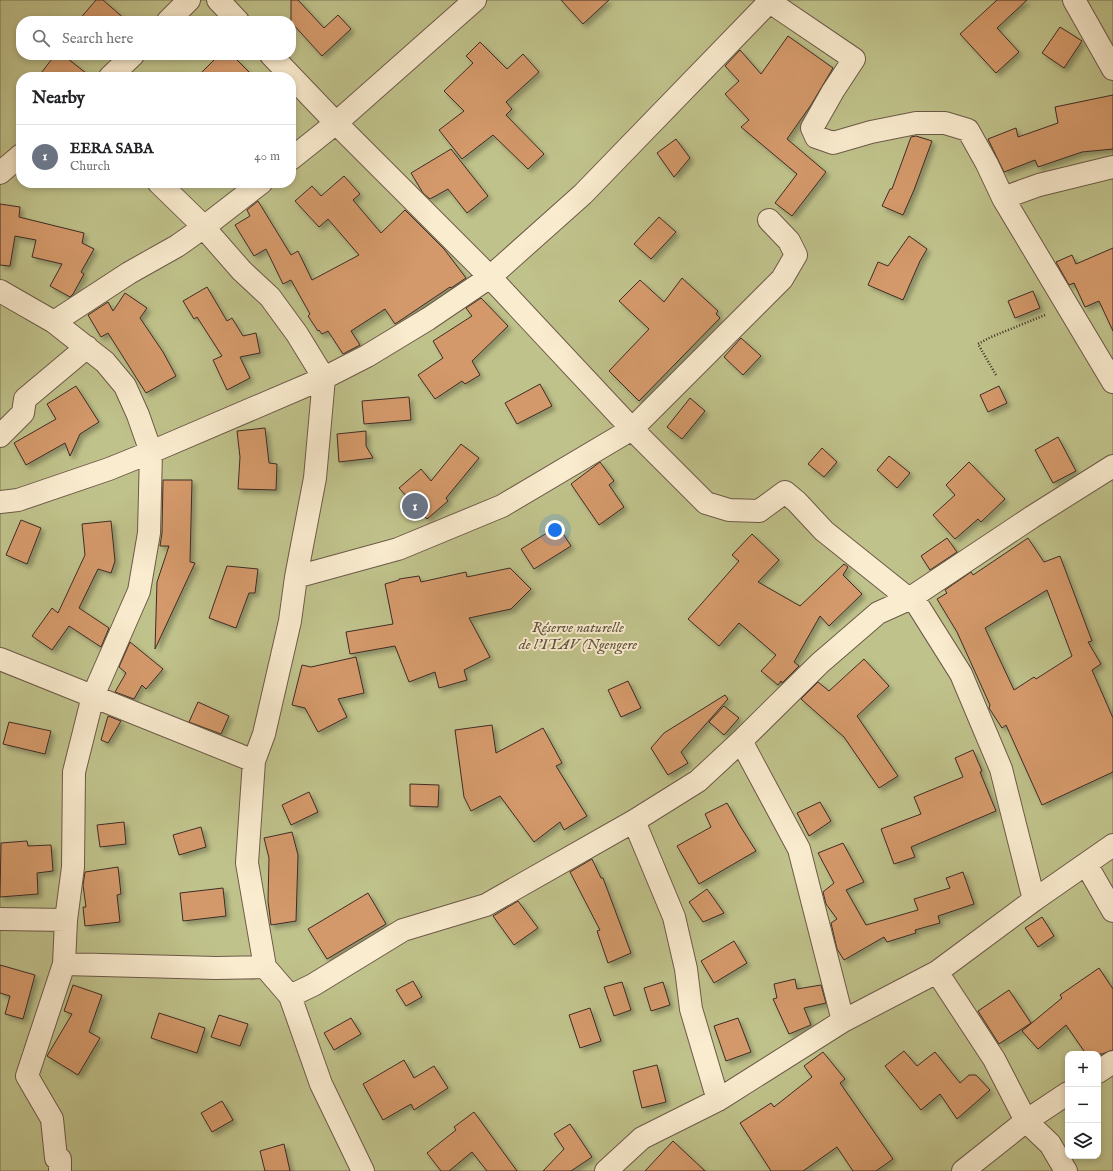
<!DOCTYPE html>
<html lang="en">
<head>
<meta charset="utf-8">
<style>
	body { margin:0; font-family:"IM FELL English",serif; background:#f6f6f6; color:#202124 }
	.controls { position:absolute; right:12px; bottom:12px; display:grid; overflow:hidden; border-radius:8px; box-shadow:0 2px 6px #0003 }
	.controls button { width:36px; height:36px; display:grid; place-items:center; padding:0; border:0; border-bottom:1px solid #e0e0e0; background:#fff; color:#202124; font:20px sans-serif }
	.you { position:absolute; left:555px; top:530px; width:14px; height:14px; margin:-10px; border:3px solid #fff; border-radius:50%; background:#1a73e8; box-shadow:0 0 0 6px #1a73e833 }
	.badge { display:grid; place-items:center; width:26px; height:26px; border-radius:50%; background:#8f2418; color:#fff; font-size:13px; font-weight:700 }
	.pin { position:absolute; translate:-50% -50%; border:2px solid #fff; box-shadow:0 1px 4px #0006 }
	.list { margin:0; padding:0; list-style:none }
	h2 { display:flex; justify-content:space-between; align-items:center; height:52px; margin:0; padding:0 16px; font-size:17px }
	h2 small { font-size:13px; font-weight:400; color:#757577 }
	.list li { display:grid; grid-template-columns:26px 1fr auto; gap:12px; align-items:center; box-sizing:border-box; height:64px; padding:0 16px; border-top:1px solid #e0e0e0 }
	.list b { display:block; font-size:15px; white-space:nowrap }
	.list p { margin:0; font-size:13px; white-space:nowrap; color:#757577 }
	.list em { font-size:13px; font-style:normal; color:#757577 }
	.icon { flex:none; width:22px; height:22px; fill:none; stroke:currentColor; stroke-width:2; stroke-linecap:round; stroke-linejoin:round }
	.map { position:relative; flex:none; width:1113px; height:1171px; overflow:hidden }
	.search { position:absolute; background:#fff; box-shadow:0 2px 6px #0003; left:16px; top:16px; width:280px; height:44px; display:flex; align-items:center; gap:10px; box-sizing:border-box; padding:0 14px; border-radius:16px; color:#757577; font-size:15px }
	.panel { position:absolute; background:#fff; box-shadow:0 2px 6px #0003; left:16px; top:72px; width:280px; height:116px; border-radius:16px }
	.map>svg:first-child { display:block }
	.green { fill:#c0c28b; stroke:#7f7758; fill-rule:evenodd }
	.building { fill:#d4996b; stroke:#3e2c25; fill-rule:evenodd; filter:url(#shadow) }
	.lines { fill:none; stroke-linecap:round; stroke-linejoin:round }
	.street-casing { stroke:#6c5a49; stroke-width:24 }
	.path { stroke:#3e2c25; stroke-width:2.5; stroke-dasharray:1 2; stroke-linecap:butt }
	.street { stroke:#faeccf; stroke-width:22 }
	.labels { text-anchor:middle; stroke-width:4; stroke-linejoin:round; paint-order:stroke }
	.park-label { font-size:15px; font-style:italic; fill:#5e523e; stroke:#faeccf }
</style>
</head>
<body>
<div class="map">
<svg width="1113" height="1171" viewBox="0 0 1113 1171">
	<defs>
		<filter id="shadow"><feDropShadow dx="3.5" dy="3.5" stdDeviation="2" flood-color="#0004"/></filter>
	</defs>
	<rect width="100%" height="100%" fill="#f8e2b5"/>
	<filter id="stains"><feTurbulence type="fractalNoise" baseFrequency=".005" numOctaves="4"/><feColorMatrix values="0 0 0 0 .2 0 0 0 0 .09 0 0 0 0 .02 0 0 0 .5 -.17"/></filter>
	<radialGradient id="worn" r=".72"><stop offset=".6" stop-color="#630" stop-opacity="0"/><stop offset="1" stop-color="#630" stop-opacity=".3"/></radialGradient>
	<path class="green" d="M0,0H1113V1171H0ZM21,21H291V55H21ZM21,77H291V183H21ZM1068,1054H1098V1156H1068Z"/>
	<path class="building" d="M96,0H103L127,21H78Z
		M291,0H298L324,28L338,15L351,29L322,56L291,22Z
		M561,0H609L583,24Z
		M997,0H1027L997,28L1019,52L996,73L960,34Z
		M1060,27L1082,41L1064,68L1042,53Z
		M788,36L833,68L811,105L787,139L826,172L792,216L775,203L797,174L741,127L749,120L725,94L739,81L725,66L740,50L761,74Z
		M480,42L507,69L523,54L539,72L506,102L512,109L506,115L544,154L528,169L493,135L462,159L439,130L464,111L444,91L473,63L466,56Z
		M55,55H63L91,77H38Z
		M219,55H232L254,77H197Z
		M1113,95V149L1082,152L1038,167L1035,160L1004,172L988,139L1016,128L1018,137L1058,123L1055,107Z
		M916,136L932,141L914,190L903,215L882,206L890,189H892L911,137Z
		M676,139L690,158L674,177L657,153Z
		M451,149L488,196L467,213L448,189L430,199L423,193L411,173Z
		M344,176L360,194L353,200L381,233L405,210L444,249L466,278L451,288L450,287L395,324L385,309L351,331L360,345L343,354L328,331L322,334L319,330L318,331L308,316L310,314L291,280L283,284L266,249L254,256L235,225L250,216L247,210L258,201L291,255L298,251L312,280L359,255L328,219L319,227L295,201L312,186L321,196Z
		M0,204L20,207L19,217L84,233L82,243L94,249L81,272L84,274L73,294L70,297L50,286L62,264L32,257L36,240L15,236L10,266L0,265Z
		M659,217L676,232L651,259L634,244Z
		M909,236L927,249L920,261L903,300L868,285L878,262L888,266Z
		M1113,248V331L1099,301L1085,307L1074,283L1069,285L1056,262L1072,255L1076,264Z
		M682,278L718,311L716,314L720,318L639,401L609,371L649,329L619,301L640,280L664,302Z
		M207,287L227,321L232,318L243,336L256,333L260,353L240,357L250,378L227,390L213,360L222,356L197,317L194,319L183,301Z
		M1033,291L1040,308L1015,318L1008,301Z
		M125,293L147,308L140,318L163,352L176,376L146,393L108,333L101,337L88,315L108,302L113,311Z
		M481,298L508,326L472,361L480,375L465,384L462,381L435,399L418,375L443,358L433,341L472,316L466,308Z
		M741,338L761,356L743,375L724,357Z
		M540,384L552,406L517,424L505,403Z
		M76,386L99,422L80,434L70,456L65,443L26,465L14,443L56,419L47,404Z
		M999,386L1007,403L988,412L980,395Z
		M409,397L411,420L364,424L362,401Z
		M690,398L705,411L682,439L667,427Z
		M265,428L269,463L277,464L276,490L238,489L240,457L237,431Z
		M366,431V446L373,458L339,462L337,434Z
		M1058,437L1076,471L1053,483L1035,450Z
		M461,444L479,458L446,498L448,501L427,519L399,488L421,469L431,481Z
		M822,448L837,462L824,477L808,464Z
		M889,456L910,473L897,488L877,470Z
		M600,462L614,481L609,485L624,507L599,525L571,484Z
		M969,462L1005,499L981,522L978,519L955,539L933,515L955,495L946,485Z
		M163,480H192L190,562L195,563L155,649L157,582L169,546H160L162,533Z
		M21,520L41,528L27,564L6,555Z
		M111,521L115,561L111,573L98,569L79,608L109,628L101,647L69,626L52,650L32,636L52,608L58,613L85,555L82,524Z
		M558,526L571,546L534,569L521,549Z
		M752,534L779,560L758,582L800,606L844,564L848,567L843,575L862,594L829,626L820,616L794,662L799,666L782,683L781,681L778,685L761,671L776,655L739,623L719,646L688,619L739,561L732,555Z
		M947,538L957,552L930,570L921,556Z
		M1028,538L1044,562L1060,556L1092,641L1088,642L1101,664L1092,670L1113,718V772L1042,805L1006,725L1002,728L989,708L990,705L957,632L937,599L947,593L945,590L971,572L973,575ZM1047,590L1072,656L1036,679L1034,677L1014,690L985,628Z
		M227,566L258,569L255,593H249L236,628L209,618Z
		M510,568L531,589L511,609L469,618L490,657L464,670L467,680L439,688L435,672L409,682L395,646L350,654L346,632L393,624L385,584L399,580V579L419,576L421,582L466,572L467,577Z
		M130,642L163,669L146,689L142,685L134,699L115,692L126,673L119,667Z
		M356,657L364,693L338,699L347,717L318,732L305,708L292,705L302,665L311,667Z
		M864,659L889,686L857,716L898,776L879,788L844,737L801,699L818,682L829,691Z
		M628,681L641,708L621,717L608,690Z
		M725,695L728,699L681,752L688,763L668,775L651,748L664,733Z
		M198,702L229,716L221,734L189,722Z
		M724,706L739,718L724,735L709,722Z
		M108,716L121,721L108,743L101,740Z
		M9,722L51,731L45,754L3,744Z
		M492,725L496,753L543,728L562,763L556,766L587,816L564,830L560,822L534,842L500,796L471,811L464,797L455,730Z
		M973,750L982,771L980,772L996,811L911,847L915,857L894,864L881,829L921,814L914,797L963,777L955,758Z
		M410,784L439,785L438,807L410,806Z
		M309,792L318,812L291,825L282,805Z
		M820,802L831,821L809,836L797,813Z
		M727,803L740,826L756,851L699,884L677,846L711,827L705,814Z
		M124,822L126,844L100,847L97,825Z
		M201,827L206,847L179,855L173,835Z
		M292,832L298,855L296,921L271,925L268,901L269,858L264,838Z
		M27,841L28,846L51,845L53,871L37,873L38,894L0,897L1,843Z
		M843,843L864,882L846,890L866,925L918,910L914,899L950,888L946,878L963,872L974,904L938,916L940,923L915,930L916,933L887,942L884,937L844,960L837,949L831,923L837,919L826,904L823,892L834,883L818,853Z
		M592,859L601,878H603L631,953L608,963L597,931L600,930L570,872Z
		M118,867L121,894L117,895L120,922L85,926L83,907H86L83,885L85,872Z
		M223,888L226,916L183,921L180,893Z
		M707,889L724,913L703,922L689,902Z
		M368,893L386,924L327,959L308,929Z
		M518,901L538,928L514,945L493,916Z
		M1042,917L1054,936L1038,947L1025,928Z
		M734,941L747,963L714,983L701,961Z
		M0,965L35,975L23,1019L5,1014L10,996L0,993Z
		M1099,968L1113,989V1050L1102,1054H1086L1066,1025L1038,1049L1022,1031L1062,998L1060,995Z
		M795,979L797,989L821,985L826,1003L804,1008L811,1025L789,1034L773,999L777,998L774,984Z
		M413,981L422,997L406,1006L396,990Z
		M622,982L631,1010L614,1016L604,987Z
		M663,982L670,1005L651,1011L644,988Z
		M73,985L102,995L89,1032L100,1038L78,1075L47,1056L72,1014L64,1011Z
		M1009,990L1031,1023L999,1044L978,1011Z
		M590,1008L601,1041L580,1048L569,1015Z
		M159,1013L205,1028L197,1053L151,1038Z
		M219,1015L248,1024L240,1046L211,1037Z
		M351,1018L361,1034L334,1050L324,1033Z
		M738,1018L751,1052L726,1061L714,1026Z
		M904,1051L917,1066L935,1052L960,1083L969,1075H976L990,1090L957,1119L940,1094L921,1110L885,1066Z
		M823,1052L845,1079L840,1083L893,1159L876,1171H853L837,1147L803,1171H771L740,1123L771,1103L774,1107L812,1077L804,1066Z
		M404,1060L414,1078L434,1066L448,1088L414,1110L411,1104L383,1120L363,1084Z
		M657,1065L666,1102L642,1108L633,1071Z
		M222,1101L233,1120L212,1132L201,1113Z
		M474,1112L517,1171H487L472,1152L449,1171H441L427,1153L456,1130L454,1127Z
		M570,1124L592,1157L571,1171H543L564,1149L554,1134Z
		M673,1141L705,1171H645Z
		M284,1144L290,1171H265L260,1151Z"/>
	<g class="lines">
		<defs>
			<path id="street" d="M218,0L238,21
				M767,0L854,59L833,91L812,128L816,137L833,143L871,132L916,123H945L968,130L987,164L1003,198L1113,382
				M1074,0L1113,69
				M168,21L189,0
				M271,55L336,123L490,277L632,429L706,503L729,510L759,511L785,492L797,502L824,531L909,599L917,604L961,674L1001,769L1034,900
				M110,77L133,55
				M291,159L336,123L475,0
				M0,173L21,155
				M159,183L199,222L242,271L270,297L297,334L324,378L315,478L296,577L290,621L264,734L254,761L247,863L265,967L290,996L321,1084L363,1171
				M1003,198L1039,185L1113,167
				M0,291L54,322L105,362L125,386L138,415L151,452L149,533L139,591L93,696L74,772L73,867L66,920L64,964L27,1076L52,1119L56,1158L60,1159V1171
				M54,322L129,273L177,246L204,227L261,183
				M0,436L23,413L25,399L87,347
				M0,502L18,500L109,469L151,452L324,378L367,356L428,319L490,277L583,194L771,0
				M296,577L398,549L502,506L632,429L782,279L796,255L789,241L769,220
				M0,659L254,761
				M741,741L799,849L843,1021
				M634,821L674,917L686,969L691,1009L718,1100
				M1086,864L1113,911
				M0,919L66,920
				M64,964L216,968L265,967
				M937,972L994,1059L1026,1121L1050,1144L1066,1171
				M290,996L313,985L403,930L486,905L634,821L698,781L741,741L820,663L878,613L909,599L1032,517L1113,466
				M1098,1072L1113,1062
				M606,1171L642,1138L718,1100L843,1021L937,972L1034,900L1113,845
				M963,1171L1026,1121L1068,1093"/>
		</defs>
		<use href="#street" class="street-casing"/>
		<path class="path" d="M996,375L978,344L991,337L1045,315"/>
		<use href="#street" class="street"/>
	</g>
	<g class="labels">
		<g class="park-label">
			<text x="578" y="632">Réserve naturelle<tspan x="578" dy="17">de l'ITAV (Ngengere</tspan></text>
		</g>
	</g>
	<rect width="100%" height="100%" filter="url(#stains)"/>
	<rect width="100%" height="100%" fill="url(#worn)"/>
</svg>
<div class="controls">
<button>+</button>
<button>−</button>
<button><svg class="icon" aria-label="layers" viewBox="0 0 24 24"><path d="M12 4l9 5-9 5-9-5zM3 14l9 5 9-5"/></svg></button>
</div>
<div class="you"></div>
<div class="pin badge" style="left:415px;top:506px;background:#6b7280">1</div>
<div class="search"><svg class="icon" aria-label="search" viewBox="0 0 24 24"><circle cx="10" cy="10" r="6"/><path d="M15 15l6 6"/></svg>Search here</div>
<section class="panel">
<h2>Nearby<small></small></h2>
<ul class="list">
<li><span class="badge" style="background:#6b7280">1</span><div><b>EERA SABA</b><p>Church</p></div><em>40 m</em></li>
</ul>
</section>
</div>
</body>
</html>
